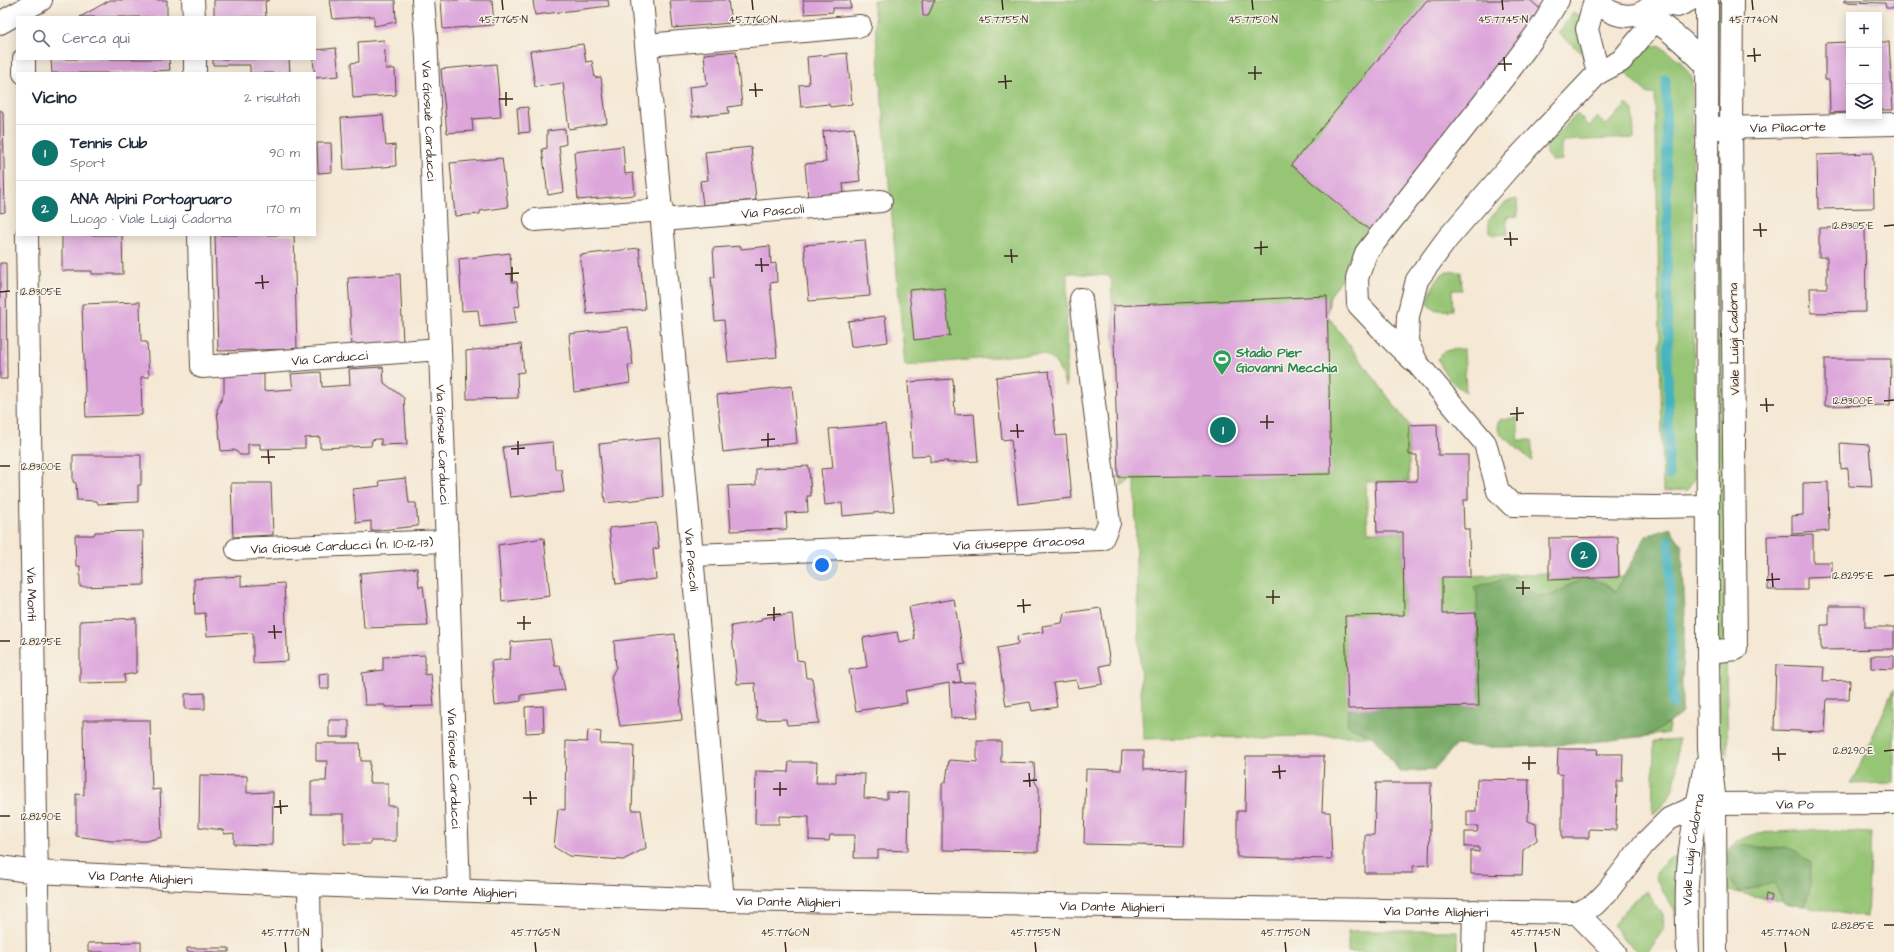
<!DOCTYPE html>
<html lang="it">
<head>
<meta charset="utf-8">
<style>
	body { margin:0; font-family:"Architects Daughter",sans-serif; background:#f6f6f7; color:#1f2937 }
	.controls { position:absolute; right:12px; top:12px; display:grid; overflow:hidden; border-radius:0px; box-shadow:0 2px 10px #0003 }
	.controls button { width:36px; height:36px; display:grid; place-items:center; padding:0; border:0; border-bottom:1px solid #e0e1e3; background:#fff; color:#1f2937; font:20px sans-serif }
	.you { position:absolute; left:822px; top:565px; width:14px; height:14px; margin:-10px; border:3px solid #fff; border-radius:50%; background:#1a73e8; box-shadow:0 0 0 6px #1a73e833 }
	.badge { display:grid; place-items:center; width:26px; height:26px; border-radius:50%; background:#0f766e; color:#fff; font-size:13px; font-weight:700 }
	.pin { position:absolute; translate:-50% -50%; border:2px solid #fff; box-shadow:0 1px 4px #0006 }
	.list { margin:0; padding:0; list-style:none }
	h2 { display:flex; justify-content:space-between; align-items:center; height:52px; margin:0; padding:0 16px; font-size:17px }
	h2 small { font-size:13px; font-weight:400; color:#747a83 }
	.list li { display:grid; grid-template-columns:26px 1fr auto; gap:12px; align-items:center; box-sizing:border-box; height:56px; padding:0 16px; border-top:1px solid #e0e1e3 }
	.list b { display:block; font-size:15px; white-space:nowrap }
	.list p { margin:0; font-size:13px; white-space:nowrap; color:#747a83 }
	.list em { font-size:13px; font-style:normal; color:#747a83 }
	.icon { flex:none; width:22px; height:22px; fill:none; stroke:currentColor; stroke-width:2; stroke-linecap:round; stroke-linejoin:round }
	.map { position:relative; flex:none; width:1894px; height:952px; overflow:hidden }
	.search { position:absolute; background:#fff; box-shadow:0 2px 10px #0003; left:16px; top:16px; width:300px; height:44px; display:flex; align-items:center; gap:10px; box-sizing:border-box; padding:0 14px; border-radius:0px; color:#747a83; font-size:15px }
	.panel { position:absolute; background:#fff; box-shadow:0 2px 10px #0003; left:16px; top:72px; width:300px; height:164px; border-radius:0px }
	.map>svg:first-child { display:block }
	.green { fill:#96c574; stroke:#687849 }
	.forest { fill:#78aa66; stroke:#5a6a42 }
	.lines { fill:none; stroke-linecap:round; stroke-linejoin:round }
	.stream { stroke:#44b2bf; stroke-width:9 }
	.building { fill:#dda6db }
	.minor-casing { stroke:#574639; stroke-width:24 }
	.major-casing { stroke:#574639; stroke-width:24 }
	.minor { stroke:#fff; stroke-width:22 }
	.major { stroke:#fff; stroke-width:22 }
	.ticks { fill:none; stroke:#3b2a1e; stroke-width:1.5 }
	.labels { text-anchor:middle; stroke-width:3; stroke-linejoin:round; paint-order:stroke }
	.street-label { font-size:13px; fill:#3b2a1e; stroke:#f7f3e8 }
	.leisure-label { font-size:13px; font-weight:bold; fill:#27864d; stroke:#f7f3e8; text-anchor:start }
	.ticks-label { font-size:10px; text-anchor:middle; fill:#3b2a1e; stroke:#f7f3e8; stroke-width:3; stroke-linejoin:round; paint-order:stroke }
</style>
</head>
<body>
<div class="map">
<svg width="1894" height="952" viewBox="0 0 1894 952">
	<rect width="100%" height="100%" fill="#f7f3e8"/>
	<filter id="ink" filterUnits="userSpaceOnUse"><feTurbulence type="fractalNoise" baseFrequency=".025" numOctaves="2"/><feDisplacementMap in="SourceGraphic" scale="8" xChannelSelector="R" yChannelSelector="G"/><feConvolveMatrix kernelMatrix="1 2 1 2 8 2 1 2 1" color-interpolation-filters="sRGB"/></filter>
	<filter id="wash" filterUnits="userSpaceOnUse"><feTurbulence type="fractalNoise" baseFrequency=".012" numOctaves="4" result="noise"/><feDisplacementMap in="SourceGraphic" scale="16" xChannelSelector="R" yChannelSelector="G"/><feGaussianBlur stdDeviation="0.9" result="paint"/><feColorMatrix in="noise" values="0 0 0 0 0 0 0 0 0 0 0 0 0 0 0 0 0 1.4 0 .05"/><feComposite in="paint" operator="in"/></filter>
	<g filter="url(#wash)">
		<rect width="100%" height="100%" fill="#f5e8d4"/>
		<path class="green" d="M873,0H1532V2L1546,14L1361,250L1330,296L1327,315L1409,425V481L1366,482L1368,532H1403L1404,615L1442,577L1549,573V580L1619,577L1662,578L1669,733L1640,737L1314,736L1143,739L1136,559L1135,478L1121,487L1111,276L1067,273L1066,386C1058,368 1058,358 1038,353L905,366Z
			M1713,0H1720V114H1714Z
			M1573,12L1581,17L1582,53L1558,33Z
			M1659,45L1680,61L1692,77L1695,479L1687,490L1663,491L1655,94H1648L1622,69L1639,51Z
			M1627,104L1633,110L1634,138L1562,141V160L1552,161L1546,154L1547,144L1577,114L1589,126L1598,117L1606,125Z
			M1721,141L1726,644L1717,645L1714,142Z
			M1517,199L1518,216L1506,217L1508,234L1494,235L1490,232L1488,221C1497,212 1503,200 1517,199Z
			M1461,272L1462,290H1452L1453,310C1443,310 1435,312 1428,305C1428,297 1436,276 1444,273C1449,271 1456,272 1461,272Z
			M1464,349L1466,392C1452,384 1444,375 1438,359C1443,348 1452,350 1464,349Z
			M1518,418V440H1532V461L1501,434L1498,429L1499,421L1502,419Z
			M1717,658L1726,659L1728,756L1719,748Z
			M1894,689V783L1851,784Z
			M1678,739C1676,771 1681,793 1652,815L1654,741Z
			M1813,830L1871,833L1867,918L1724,890L1725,853L1736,841L1757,833Z
			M1679,855L1678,917L1655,877L1665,861Z
			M1647,891L1663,917L1664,929L1647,952H1638L1621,937L1613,925L1634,900Z
			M1348,931H1457V952H1348Z"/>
		<path class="forest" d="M1670,528L1682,546L1685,611L1682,677V713L1659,730L1647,736C1583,743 1521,751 1456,745L1433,770L1400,772L1374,737L1347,725L1348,709L1478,706L1477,595L1474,587L1511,577L1537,596L1552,595L1569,585L1588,578L1605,583L1615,592L1646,536Z
			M1742,844L1771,849L1784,847L1797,851L1810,863V890L1804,906L1785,905L1774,883L1738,892L1728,877L1729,849Z"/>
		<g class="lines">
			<path class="stream" d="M1666,79L1669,476
				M1669,540L1673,705"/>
		</g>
		<g id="blocks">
			<path class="building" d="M110,0H167V17H80Z
				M214,0H269L265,2L266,17H214Z
				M330,0H395L396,22L374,26V16L333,19Z
				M441,0H492L494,25L443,29Z
				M533,0H608L609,6L535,15Z
				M670,0H728L731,23L673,28Z
				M803,0H850L851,8H833V12L805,14Z
				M922,0H935L928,16H923Z
				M1427,0H1530L1546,14L1373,233L1291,165Z
				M1844,0H1894V8H1886L1885,3L1844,2Z
				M384,40L386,69H395L396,95L353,98L351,63L359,62L358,42Z
				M1849,42V112L1830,113L1829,80H1825V43Z
				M1879,42H1889L1893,110H1879Z
				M583,44L586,62L592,61L595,78L601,77L607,123L569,129L563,83L535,87L530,51Z
				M336,48L339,76L315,78L313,59H315V50Z
				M736,51L742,105L728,107L729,113L692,117L689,87L707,85L704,54Z
				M847,53L852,104L830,107L829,104L801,107L799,85L809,84L807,57Z
				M51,59H169L170,70L115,73H52Z
				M213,59H289L290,73H250V65H213Z
				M496,64L501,117L472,119L473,131L447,133L441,69Z
				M528,107L530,132L519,133L517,108Z
				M0,110L3,112L5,212L0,213Z
				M383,115L386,146L395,145L396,166L344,170L341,118Z
				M854,128L860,181L843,183L844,194L808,198L805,164L826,162L823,131Z
				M565,129L566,144L559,146L564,192L548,195L542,149L547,148V131Z
				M317,143H331L332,172L318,173Z
				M623,146L625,174L633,173L635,195L578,200L574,152Z
				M751,147L756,200L703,205L700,181L708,180L705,152Z
				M1873,153L1874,208L1818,209L1817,155Z
				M502,158L508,207L480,211V214L455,216L450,163Z
				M1865,227L1866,312L1811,313L1810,288H1827V257H1819V228Z
				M62,235H122L123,274H92V271H62Z
				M215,235H294L297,349L218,351Z
				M865,240L870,296L809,301L804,245Z
				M741,246V249L770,246L771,264L776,263L777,282L770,283L777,357L728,362L724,320L715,321L711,277H715L713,248Z
				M639,248L645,309L587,314L580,255Z
				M510,253L512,282H517L520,306L514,307L516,323L480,327L478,310L462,311L459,259Z
				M0,263H6L7,379H0Z
				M400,274L403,343L352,347L348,278Z
				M944,287L950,336L914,340L909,290Z
				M1327,296L1331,474L1118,477L1113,306Z
				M140,302L141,342H147L149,377H141L142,415L86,417L82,304Z
				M885,316L888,342L851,347L848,321Z
				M628,327L633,365H628L630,383L574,392L569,334Z
				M521,344L524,372L517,373L518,398L467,399L466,351Z
				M1825,359H1891L1890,405L1825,406Z
				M383,367L384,383L404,398L407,444L381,445V439H376L372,440L371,446L320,448V437L305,438V448L260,449V444H248V455H240L235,450L221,451L217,410L224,393V376L264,374V391L293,389L291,374L321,372L322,387L350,385L349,369Z
				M1049,371L1056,436L1066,435L1072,498L1018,504L1011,439L1002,440L996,377Z
				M953,379L955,415L974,414L978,461L947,463L948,461L930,462V455L912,456L908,382Z
				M792,386L797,443L723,452L717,395Z
				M885,424L894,511L843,516L842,503L825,505L821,469L833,468L829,429Z
				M1437,424L1438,455H1468V500H1463L1464,529H1469L1470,577H1442V614L1476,613L1479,706L1348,709L1345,616L1404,615L1403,532H1377L1375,482L1417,481V455H1409V425Z
				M660,438L663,497L605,503L599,444Z
				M553,442L555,469H561L564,492L510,497L503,447Z
				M1840,443L1869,445L1872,487L1849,486L1848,468L1841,469Z
				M73,455H141V485H138V502L98,504L97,501L77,500L76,483L73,482Z
				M809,466L811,496H807L808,512L786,513L787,529L731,531L728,486L756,485V469Z
				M406,478L409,503H416L418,526L371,531V521L356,523L353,489L380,486L379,481Z
				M1828,482L1829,531L1792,534V516L1803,515V483Z
				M231,483H271L273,535L233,537Z
				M656,523L659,548L653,549L656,579L616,584L609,528Z
				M143,531L144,585L80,587V566H76L75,535H94L95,532Z
				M1813,535V562H1832V577L1807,578V590H1768L1767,536Z
				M1618,537L1619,577L1549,580V538Z
				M544,538L550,596L502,602L498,545Z
				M417,568L419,587L423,586L428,626L364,628L360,573Z
				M241,576V586L284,583L288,661L253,663V633L207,636L205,613L195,614L194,579Z
				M954,599L965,664L958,665L961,682L952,683L975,682L978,717L951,718L949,683L905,691L907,703L856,711L849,670L867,667L863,638L897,632L899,642L915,639L909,607Z
				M1829,606H1865V627H1894V649L1821,650V625H1829Z
				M1101,608L1110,664L1100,666L1103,684L1078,688L1076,680L1053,683L1057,707L1032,711L1030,702L1006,706L997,648L1018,644L1017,636L1043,632L1042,626L1062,623L1064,613Z
				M792,614L797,660L804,661L806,678H812L819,723L787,725L786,719L757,720L755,683L737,684L731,626L761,621L762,618Z
				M136,618V673L124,675L125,682L80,683V621Z
				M675,634L682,720L620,726L611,677L616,667L614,641Z
				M550,639L555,666H560L565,690L521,695V701L495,705L491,661L510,659L511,642Z
				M425,655V675L431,674L434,706L385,707V705H365L362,673L383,670V657Z
				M1871,656H1894V669L1871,668Z
				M1776,665L1824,667L1823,681L1850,680L1849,699H1827L1825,732L1774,730Z
				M329,673V689H320L319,674Z
				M205,693V709H185V694Z
				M543,706L544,732L526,733L525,707Z
				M83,720H150L152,790L160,789L162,837L146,841H111L76,836V794L84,795Z
				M329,720H349V737H329Z
				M588,730L601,732L600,744L634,745L632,810H641L646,848L623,860L569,856L554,847L558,809L565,810L566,741L587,742Z
				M977,741H1001V762L1034,763L1035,782L1039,788L1038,852L942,850V784L946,781L949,760L977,762Z
				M316,743H360L361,761H370L369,783H388V806H396V841H370V844H344V814H311V781H326L327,761H316Z
				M1558,749H1598L1597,754H1623L1622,781H1617L1616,830L1589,829V838H1562V774H1557Z
				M1122,751H1143V770L1187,769L1184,846L1084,844L1086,769L1121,770Z
				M1246,756H1324L1322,812H1330L1332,859L1237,857V811H1245Z
				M789,762H817L816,783H836V773L865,774L864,798L887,799V792L909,793L908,851L878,850V858H854L855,835H830L829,841L809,840V817L779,816V824H755L756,771L788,772Z
				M200,775L247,776V793L273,792L272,845L234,844V833L224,834L223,830L199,827Z
				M1477,779L1529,780L1528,821L1536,824L1537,840L1523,850L1522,875L1471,874V851L1479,852V847H1465V832H1477L1478,826H1467V811H1476Z
				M1376,783H1431L1429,865L1413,866V873H1365V835H1374Z
				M1766,894L1772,896L1771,901H1765Z
				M141,942V952H88V943Z
				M187,948H229V952H187Z"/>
		</g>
	</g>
	<g filter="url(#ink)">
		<use href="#blocks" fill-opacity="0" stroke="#574639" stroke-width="1"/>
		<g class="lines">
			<defs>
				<g id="minor">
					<path d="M193,0L194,17"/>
					<path id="s1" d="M423,0L426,36L440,349L459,890"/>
					<path id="s2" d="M642,0L723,900"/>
					<path d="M1595,0L1587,29L1598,73"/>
					<path d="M1597,0C1612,20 1642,22 1656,0"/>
					<path d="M1655,2L1677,6L1690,0"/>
					<path d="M1643,14C1667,26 1687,45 1706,65"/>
					<path d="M1655,20L1621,61L1598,73L1511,165L1447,239L1417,280L1408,316L1407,342L1417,363L1485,443L1498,491L1512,505L1655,507L1708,506"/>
					<path d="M0,23L41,0"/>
					<path d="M647,45L860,26"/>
					<path d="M24,59V73"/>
					<path d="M195,59V73"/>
					<path id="s3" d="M1717,128L1894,124"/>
					<path d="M535,220L662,210"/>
					<path id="s4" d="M663,220L881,201"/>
					<path id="s5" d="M27,235L38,952"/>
					<path id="s6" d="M199,235L202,367L440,349"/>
					<path d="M1414,361L1395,343L1358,304L1357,278L1366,253L1511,68L1542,26L1558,0"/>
					<path id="s7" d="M237,549L447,541"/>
					<path id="s8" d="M693,555L1102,539L1109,523L1081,299"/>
					<path d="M1708,652L1736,649L1731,128L1732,0"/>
					<path id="s9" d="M0,867L36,872L309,885L723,900L1577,913L1615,952"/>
					<path d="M309,885L310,952"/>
					<path id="s10" d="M1577,913L1594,905L1607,892L1644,844L1669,819L1697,806L1715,804L1894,803"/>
					<path d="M1473,952L1474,911"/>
				</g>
				<g id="major">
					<path d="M1707,0L1708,652L1709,748L1715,804L1716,952"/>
					<path id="s11" d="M1688,952C1687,930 1686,907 1687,884C1689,844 1697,805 1705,766"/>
				</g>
			</defs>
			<use href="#minor" class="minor-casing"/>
			<use href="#major" class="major-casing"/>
			<use href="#minor" class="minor"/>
			<use href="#major" class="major"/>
		</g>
	</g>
	<path class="ticks" d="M502,0L503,10M752,0L753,10M1002,0L1003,10M1252,0L1253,10M1502,0L1503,10M1752,0L1753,10M1754,48L1755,62M1747,56L1761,55M1504,57L1505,71M1498,64H1512M1255,66V80M1248,73H1262M1005,75L1006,89M998,82L1012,81M755,83L756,97M749,90H763M506,92V106M499,99H513M1760,223L1761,237M1884,226L1894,225M1753,230H1767M1510,232L1511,246M1504,239H1518M1261,241V255M1254,248L1268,247M1011,249L1012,263M1004,256H1018M761,258L762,272M755,265H769M512,267V281M505,274L519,273M262,275L263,289M255,283L269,282M0,292L10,291M1766,398L1767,412M1884,401L1894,400M1760,405H1774M1517,407V421M1510,414L1524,413M1267,415V429M1260,422H1274M1017,424L1018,438M1010,431H1024M768,433V447M761,440L775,439M518,441V455M511,449L525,448M268,450L269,464M261,457H275M0,466H10M1772,573L1773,587M1884,576L1894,575M1766,580L1780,579M1523,581V595M1516,588H1530M1273,590V604M1266,597H1280M1023,599L1024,613M1017,606L1031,605M774,607V621M767,615L781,614M524,616V630M517,623H531M274,625L275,639M268,632H282M0,641H10M1778,747L1779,761M1884,751L1894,750M1772,754H1786M1529,756V770M1522,763H1536M1279,765L1280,779M1272,772L1286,771M1029,773L1030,787M1023,781L1037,780M780,782V796M773,789H787M530,791L531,805M523,798H537M280,800L281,814M274,807L288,806M0,816H10M1884,925H1894M285,942L286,952M535,942L536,952M785,942L786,952M1035,942L1036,952M1285,942L1286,952M1535,942L1536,952M1785,942L1786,952"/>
	<defs>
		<symbol id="stadium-pin" viewBox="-11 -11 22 30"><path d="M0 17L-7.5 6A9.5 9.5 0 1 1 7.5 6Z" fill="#2e9e5b" stroke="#f7f3e8"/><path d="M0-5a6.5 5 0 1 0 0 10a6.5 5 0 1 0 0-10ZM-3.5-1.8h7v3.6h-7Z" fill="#fff"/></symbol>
	</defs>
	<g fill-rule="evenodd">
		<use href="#stadium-pin" x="1211" y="348" width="22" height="30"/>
	</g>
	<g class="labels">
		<g class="street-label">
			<text dy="5" stroke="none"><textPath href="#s1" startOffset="121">Via Giosuè Carducci</textPath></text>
			<text dy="5" stroke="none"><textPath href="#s3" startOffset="71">Via Pilacorte</textPath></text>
			<text dy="5" stroke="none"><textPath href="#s4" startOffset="110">Via Pascoli</textPath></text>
			<text transform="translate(1733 339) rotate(-91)" y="5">Viale Luigi Cadorna</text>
			<text dy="5" stroke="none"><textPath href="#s6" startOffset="260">Via Carducci</textPath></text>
			<text dy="5" stroke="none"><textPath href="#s1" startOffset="445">Via Giosuè Carducci</textPath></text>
			<text dy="5" stroke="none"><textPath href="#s8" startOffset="326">Via Giuseppe Gracosa</textPath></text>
			<text dy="5" stroke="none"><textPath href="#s7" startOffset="105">Via Giosuè Carducci (n. 10-12-13)</textPath></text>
			<text dy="5" stroke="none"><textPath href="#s2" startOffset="562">Via Pascoli</textPath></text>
			<text dy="5" stroke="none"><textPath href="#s5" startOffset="359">Via Monti</textPath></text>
			<text dy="5" stroke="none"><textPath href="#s1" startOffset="769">Via Giosuè Carducci</textPath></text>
			<text dy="5" stroke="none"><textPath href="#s10" startOffset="262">Via Po</textPath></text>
			<text dy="5" stroke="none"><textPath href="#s11" startOffset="103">Viale Luigi Cadorna</textPath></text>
			<text dy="5" stroke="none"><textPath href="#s9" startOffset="141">Via Dante Alighieri</textPath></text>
			<text dy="5" stroke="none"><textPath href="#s9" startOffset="465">Via Dante Alighieri</textPath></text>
			<text dy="5" stroke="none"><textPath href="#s9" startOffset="789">Via Dante Alighieri</textPath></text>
			<text dy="5" stroke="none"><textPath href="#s9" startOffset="1113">Via Dante Alighieri</textPath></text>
			<text dy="5" stroke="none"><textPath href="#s9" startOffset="1437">Via Dante Alighieri</textPath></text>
		</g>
		<g class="leisure-label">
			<text x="1236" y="357">Stadio Pier<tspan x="1236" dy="15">Giovanni Mecchia</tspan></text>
		</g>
	</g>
	<g class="ticks-label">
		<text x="503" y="23">45.7765°N</text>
		<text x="753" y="23">45.7760°N</text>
		<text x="1003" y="23">45.7755°N</text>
		<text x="1253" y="23">45.7750°N</text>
		<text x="1503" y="23">45.7745°N</text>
		<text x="1753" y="23">45.7740°N</text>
		<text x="1853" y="229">12.8305°E</text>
		<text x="41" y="295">12.8305°E</text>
		<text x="1853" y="404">12.8300°E</text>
		<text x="41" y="470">12.8300°E</text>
		<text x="1853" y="579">12.8295°E</text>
		<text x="41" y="645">12.8295°E</text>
		<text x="1853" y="754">12.8290°E</text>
		<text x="41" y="820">12.8290°E</text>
		<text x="1853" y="929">12.8285°E</text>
		<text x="285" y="936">45.7770°N</text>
		<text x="535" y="936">45.7765°N</text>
		<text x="785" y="936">45.7760°N</text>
		<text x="1035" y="936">45.7755°N</text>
		<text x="1285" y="936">45.7750°N</text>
		<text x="1535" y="936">45.7745°N</text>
		<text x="1785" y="936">45.7740°N</text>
	</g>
</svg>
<div class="controls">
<button>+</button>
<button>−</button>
<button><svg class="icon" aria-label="layers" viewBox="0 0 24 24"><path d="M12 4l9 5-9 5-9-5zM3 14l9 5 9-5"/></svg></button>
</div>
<div class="you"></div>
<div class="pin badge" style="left:1223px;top:430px">1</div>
<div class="pin badge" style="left:1584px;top:555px">2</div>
<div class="search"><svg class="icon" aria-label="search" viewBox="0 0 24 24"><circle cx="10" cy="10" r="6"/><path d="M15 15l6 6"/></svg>Cerca qui</div>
<section class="panel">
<h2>Vicino<small>2 risultati</small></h2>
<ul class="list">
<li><span class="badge">1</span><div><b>Tennis Club</b><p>Sport</p></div><em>90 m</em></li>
<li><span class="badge">2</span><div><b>ANA Alpini Portogruaro</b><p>Luogo · Viale Luigi Cadorna</p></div><em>170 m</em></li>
</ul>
</section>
</div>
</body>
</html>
